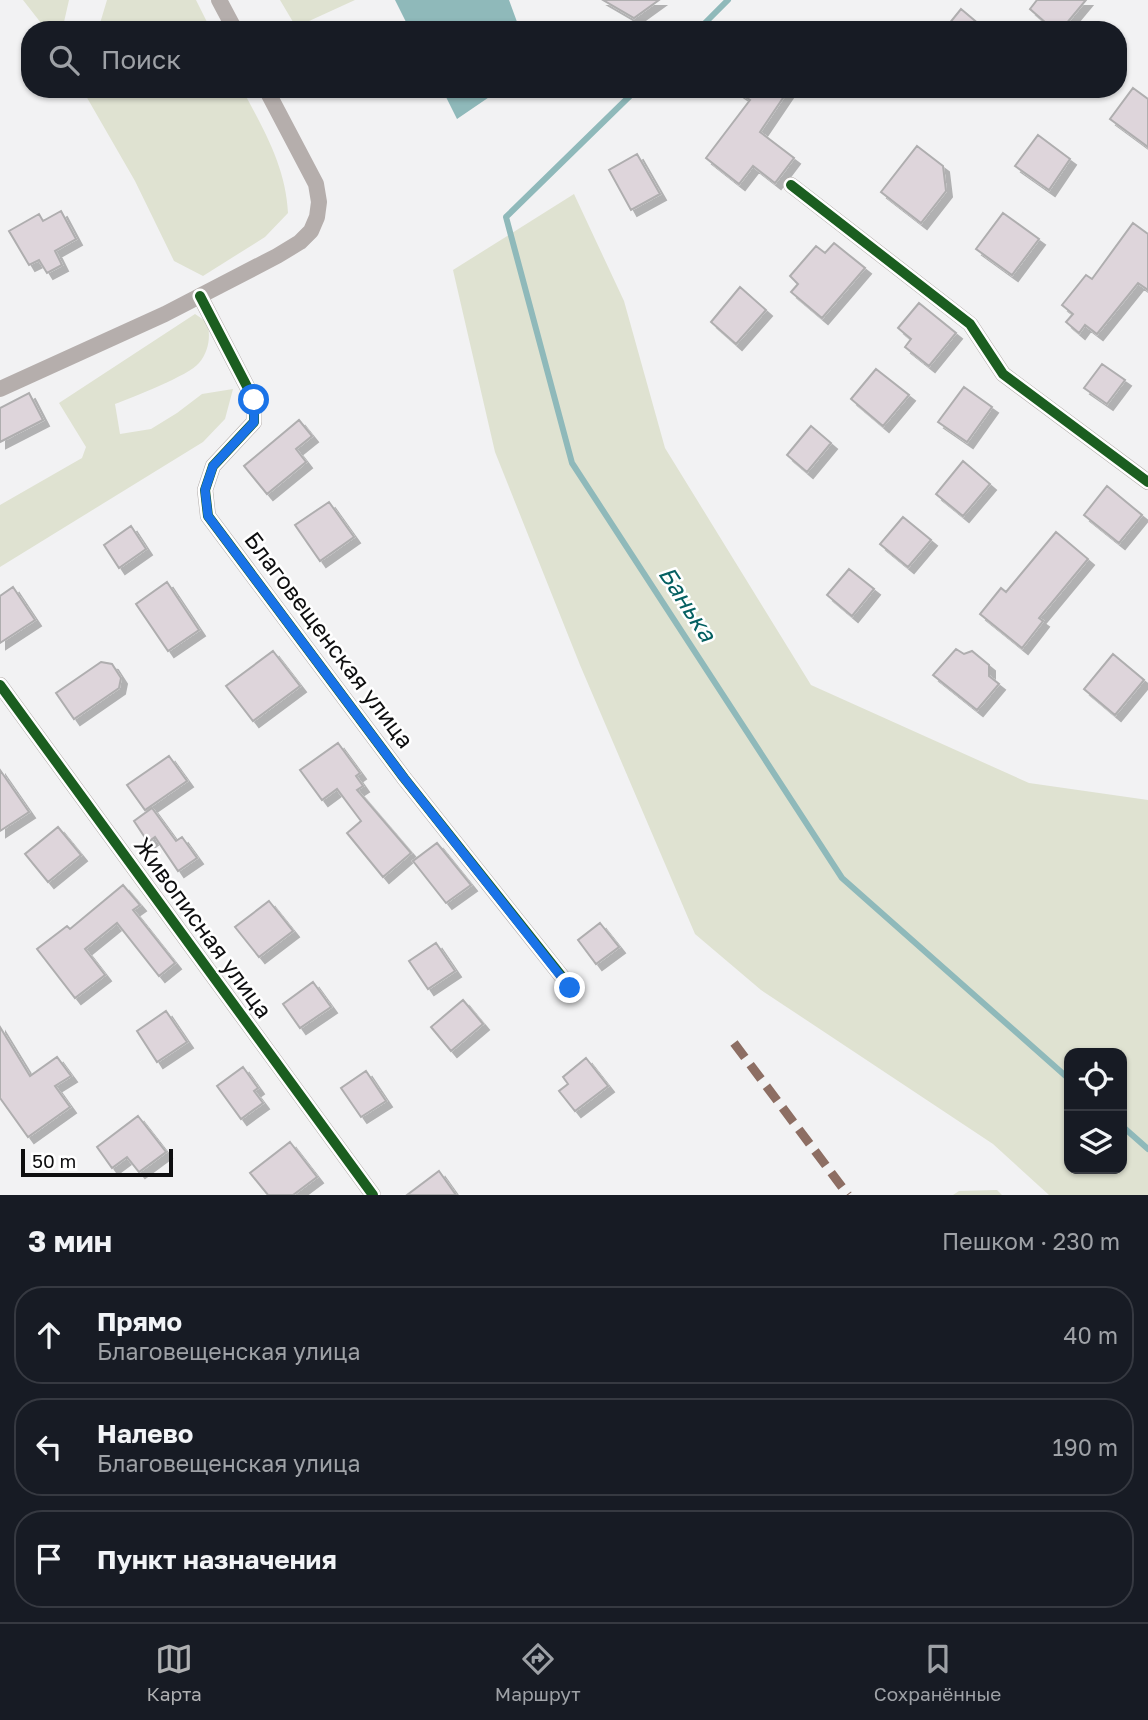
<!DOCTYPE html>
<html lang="ru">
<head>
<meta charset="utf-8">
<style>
	body { margin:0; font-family:"Golos Text",sans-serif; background:#242831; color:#f1f3f6 }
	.controls { position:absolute; right:21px; bottom:21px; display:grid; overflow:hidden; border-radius:14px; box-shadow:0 2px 5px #0004 }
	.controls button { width:63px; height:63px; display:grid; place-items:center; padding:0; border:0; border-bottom:2px solid #363941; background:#171b24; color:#f1f3f6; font:35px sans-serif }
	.scale { position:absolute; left:21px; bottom:18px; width:152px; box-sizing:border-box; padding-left:7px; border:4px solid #0e0e0f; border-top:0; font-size:19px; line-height:24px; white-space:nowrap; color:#0e0e0f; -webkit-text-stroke:5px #fff; paint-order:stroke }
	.stop { position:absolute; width:21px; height:21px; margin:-16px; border:5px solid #1a73e8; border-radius:50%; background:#fff }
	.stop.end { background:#1a73e8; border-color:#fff; box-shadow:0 2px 7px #0008 }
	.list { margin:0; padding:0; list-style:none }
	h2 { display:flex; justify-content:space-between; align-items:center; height:91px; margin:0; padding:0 28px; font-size:30px }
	h2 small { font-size:23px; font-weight:400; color:#9ea1a6 }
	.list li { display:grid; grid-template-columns:46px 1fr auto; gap:21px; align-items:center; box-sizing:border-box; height:98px; margin:0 14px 14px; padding:0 14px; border:2px solid #363941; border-radius:28px }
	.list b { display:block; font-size:26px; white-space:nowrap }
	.list p { margin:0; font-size:23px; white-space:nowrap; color:#9ea1a6 }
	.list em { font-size:23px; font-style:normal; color:#9ea1a6 }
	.icon { flex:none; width:38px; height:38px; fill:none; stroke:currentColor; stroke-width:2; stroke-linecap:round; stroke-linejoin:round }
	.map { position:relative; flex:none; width:1148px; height:1195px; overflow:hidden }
	.search { position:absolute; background:#171b24; box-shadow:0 2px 5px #0004; left:21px; right:21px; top:21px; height:77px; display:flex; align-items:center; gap:18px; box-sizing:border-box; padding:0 24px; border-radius:28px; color:#9ea1a6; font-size:26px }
	.sheet { height:427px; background:#171b24 }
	nav { display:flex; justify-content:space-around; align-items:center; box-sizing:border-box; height:98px; border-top:2px solid #363941; background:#171b24; font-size:19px; color:#9ea1a6 }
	nav a { display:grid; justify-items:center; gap:4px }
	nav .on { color:#afb0b2 }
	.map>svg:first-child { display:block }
	.green { fill:#dfe2d1; fill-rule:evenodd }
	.water { fill:#8fb9ba }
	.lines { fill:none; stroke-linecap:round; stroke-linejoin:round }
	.stream { stroke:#8fb9ba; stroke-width:6 }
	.building { fill:#ded5db; stroke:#afaeaf; stroke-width:2; filter:url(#shadow) }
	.street { stroke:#b5aeac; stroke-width:16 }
	.quiet { stroke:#8d6e63; stroke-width:9; stroke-dasharray:18 9; stroke-linecap:butt }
	.cycleway-casing { stroke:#fff; stroke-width:15 }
	.cycleway { stroke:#1b5e20; stroke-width:10 }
	.route { stroke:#1a73e8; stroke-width:9 }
	.labels { text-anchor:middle; stroke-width:5; stroke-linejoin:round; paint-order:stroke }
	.street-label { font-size:23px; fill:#0e0e0f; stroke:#fff }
	.water-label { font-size:24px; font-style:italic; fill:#056061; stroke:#fff }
</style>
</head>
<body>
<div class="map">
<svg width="1148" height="1195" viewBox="0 0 1148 1195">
	<defs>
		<filter id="shadow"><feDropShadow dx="6" dy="6" stdDeviation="0" flood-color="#0004"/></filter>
	</defs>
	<rect width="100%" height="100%" fill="#f2f2f3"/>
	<path class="green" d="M23,0H69L64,22L41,23Z
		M107,0H196L211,30H98Z
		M280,0H355L296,27Z
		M82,89H242C263,128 286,167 288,213L265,237L203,276L174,261L135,181Z
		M574,194L624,301L665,448L811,685L1029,783L1148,800V1195H1049L993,1144L761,990L695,934L580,665L495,452L453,270ZM1069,1053H1122V1169H1069Z
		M195,314L207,322C211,336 209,351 199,363C190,375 131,398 115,404L120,434L151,429L177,413L202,394L233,389L225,419L203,442L0,567V505L82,458L86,447L59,403Z
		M997,1190L1002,1195H953L959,1191Z"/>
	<path class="water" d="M395,0H509L520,30H410Z
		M442,89H501L457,119Z"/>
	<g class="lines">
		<path class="stream" d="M698,30L728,0
			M637,89L506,217L572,463L842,878L1069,1079
			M1122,1126L1148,1149"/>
	</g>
	<path class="building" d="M603,0H659L634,18Z
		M1037,0H1086L1061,30H1054L1030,9Z
		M961,9L986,30H944Z
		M1133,88L1148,99V147L1110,119Z
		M734,89H789L760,132L794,158L775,183L753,166L739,184L706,158L750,100Z
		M1038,135L1070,159L1049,190L1015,166Z
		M917,146L943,166L946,191L921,223L881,192Z
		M637,154L660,194L631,210L609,170Z
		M61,211L76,239L55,251L62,265L47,273L39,260L29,265L9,231L39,214L43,221Z
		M1003,213L1039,239L1012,275L976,249Z
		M1133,223L1148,234V290L1138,283L1097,334L1085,325L1079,333L1066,322L1073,314L1062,305L1086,275L1092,279Z
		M834,243L865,268L822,318L791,292L798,284L790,276L816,246L825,253Z
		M740,287L766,310L736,344L711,322Z
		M919,303L956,333L929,366L905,347L911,339L898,328Z
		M1102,364L1125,380L1107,404L1084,388Z
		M876,369L909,395L883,426L851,399Z
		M964,387L992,407L967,442L938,422Z
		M29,393L43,420L0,442V408Z
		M299,420L312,436L296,449L306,462L267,494L244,466Z
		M811,426L831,443L807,472L787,455Z
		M963,461L990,484L963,516L936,494Z
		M1107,486L1142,515L1119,543L1084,515Z
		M329,502L354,537L320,561L295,525Z
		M903,517L931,540L908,567L880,544Z
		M131,526L146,549L119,568L104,545Z
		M1056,532L1088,559L1039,618L1043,621L1022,648L980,614L1001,588L1006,592Z
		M849,569L874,589L852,616L827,595Z
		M167,582L199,630L168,651L136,604Z
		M13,587L35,620L0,643V596Z
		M956,649L964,654L972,651L989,665V676L999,684L977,710L933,675Z
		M273,651L300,686L253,721L226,686Z
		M1113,654L1144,680L1115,715L1084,689Z
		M101,662L112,664L121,678L119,688L74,719L56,693Z
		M338,743L360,773L356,776L363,786L357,790L411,853L383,877L347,833L361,821L337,789L322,800L300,770Z
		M169,756L187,781L145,810L127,785Z
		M0,770L29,812L0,831Z
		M152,808L176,841L182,837L197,858L178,871L155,837L148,842L134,821Z
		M58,827L81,855L48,882L25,854Z
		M437,843L471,885L446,903L413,861Z
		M123,885L140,905L133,910L175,963L159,976L117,923L85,949L105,975L75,998L37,949L67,926L70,929Z
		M269,901L293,931L259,957L235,927Z
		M600,923L619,947L596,964L578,940Z
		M436,943L455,971L428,989L409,961Z
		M313,982L331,1007L300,1028L283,1004Z
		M463,1000L483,1024L451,1051L431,1027Z
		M166,1011L187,1042L157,1062L137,1031Z
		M0,1027L30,1076L57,1057L71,1076L55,1086L70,1107L28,1137L0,1098Z
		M586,1058L608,1086L575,1111L559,1091L568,1084L563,1077Z
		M243,1067L258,1088L254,1091L263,1103L241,1119L217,1086Z
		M366,1071L386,1101L361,1117L341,1088Z
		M138,1116L166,1152L139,1172L127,1157L112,1168L97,1147Z
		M290,1142L317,1177L293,1195H268L250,1173Z
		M439,1171L456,1195H407Z"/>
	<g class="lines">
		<path class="street" d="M219,0L235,30
			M791,185L970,324L1003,374L1148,482
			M200,296L254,400V422L213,466L205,490L208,516L404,778L571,988
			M0,389L165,314L277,256L300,242L311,231L317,217L319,202L316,184L266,89
			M0,685L373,1195"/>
		<path class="quiet" d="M734,1043L848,1195"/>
		<defs>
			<path id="cycleway" d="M791,185L970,324L1003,374L1148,482
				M200,296L254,400V422L213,466L205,490L208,516L404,778L571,988
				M0,685L373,1195"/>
		</defs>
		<use href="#cycleway" class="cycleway-casing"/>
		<use href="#cycleway" class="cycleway"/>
	</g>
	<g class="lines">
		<path class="route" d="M254,400V422L213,466L205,490L208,516L404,778L570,988"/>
	</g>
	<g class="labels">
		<g class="street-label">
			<text transform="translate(329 640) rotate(53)" y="8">Благовещенская улица</text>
			<text transform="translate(203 928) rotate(54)" y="8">Живописная улица</text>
		</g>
		<g class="water-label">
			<text transform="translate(687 604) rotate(57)" y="8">Банька</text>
		</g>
	</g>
</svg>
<div class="controls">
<button><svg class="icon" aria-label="locate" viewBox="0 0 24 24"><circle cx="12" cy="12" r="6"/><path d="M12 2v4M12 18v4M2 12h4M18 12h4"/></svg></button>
<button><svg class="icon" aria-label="layers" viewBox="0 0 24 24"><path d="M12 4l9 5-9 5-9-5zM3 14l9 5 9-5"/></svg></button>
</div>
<div class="scale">50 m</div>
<div class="stop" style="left:254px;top:400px"></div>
<div class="stop end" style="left:570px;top:988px"></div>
<div class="search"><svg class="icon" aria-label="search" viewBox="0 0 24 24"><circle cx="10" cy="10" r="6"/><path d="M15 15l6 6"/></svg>Поиск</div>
</div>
<section class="sheet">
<h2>3 мин<small>Пешком · 230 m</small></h2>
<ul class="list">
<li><svg class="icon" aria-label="ahead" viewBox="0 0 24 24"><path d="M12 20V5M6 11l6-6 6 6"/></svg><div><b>Прямо</b><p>Благовещенская улица</p></div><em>40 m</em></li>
<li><svg class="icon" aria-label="left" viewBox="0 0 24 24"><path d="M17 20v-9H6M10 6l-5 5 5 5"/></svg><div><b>Налево</b><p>Благовещенская улица</p></div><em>190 m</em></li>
<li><svg class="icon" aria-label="arrive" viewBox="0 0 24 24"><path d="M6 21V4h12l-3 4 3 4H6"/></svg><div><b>Пункт назначения</b></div></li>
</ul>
</section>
<nav>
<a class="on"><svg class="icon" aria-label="map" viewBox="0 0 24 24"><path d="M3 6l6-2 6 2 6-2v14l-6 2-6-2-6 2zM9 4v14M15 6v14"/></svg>Карта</a>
<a><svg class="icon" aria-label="directions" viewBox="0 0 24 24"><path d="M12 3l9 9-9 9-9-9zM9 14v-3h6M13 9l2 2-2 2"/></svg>Маршрут</a>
<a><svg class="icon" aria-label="saved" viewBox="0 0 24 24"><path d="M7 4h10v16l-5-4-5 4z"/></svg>Сохранённые</a>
</nav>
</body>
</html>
